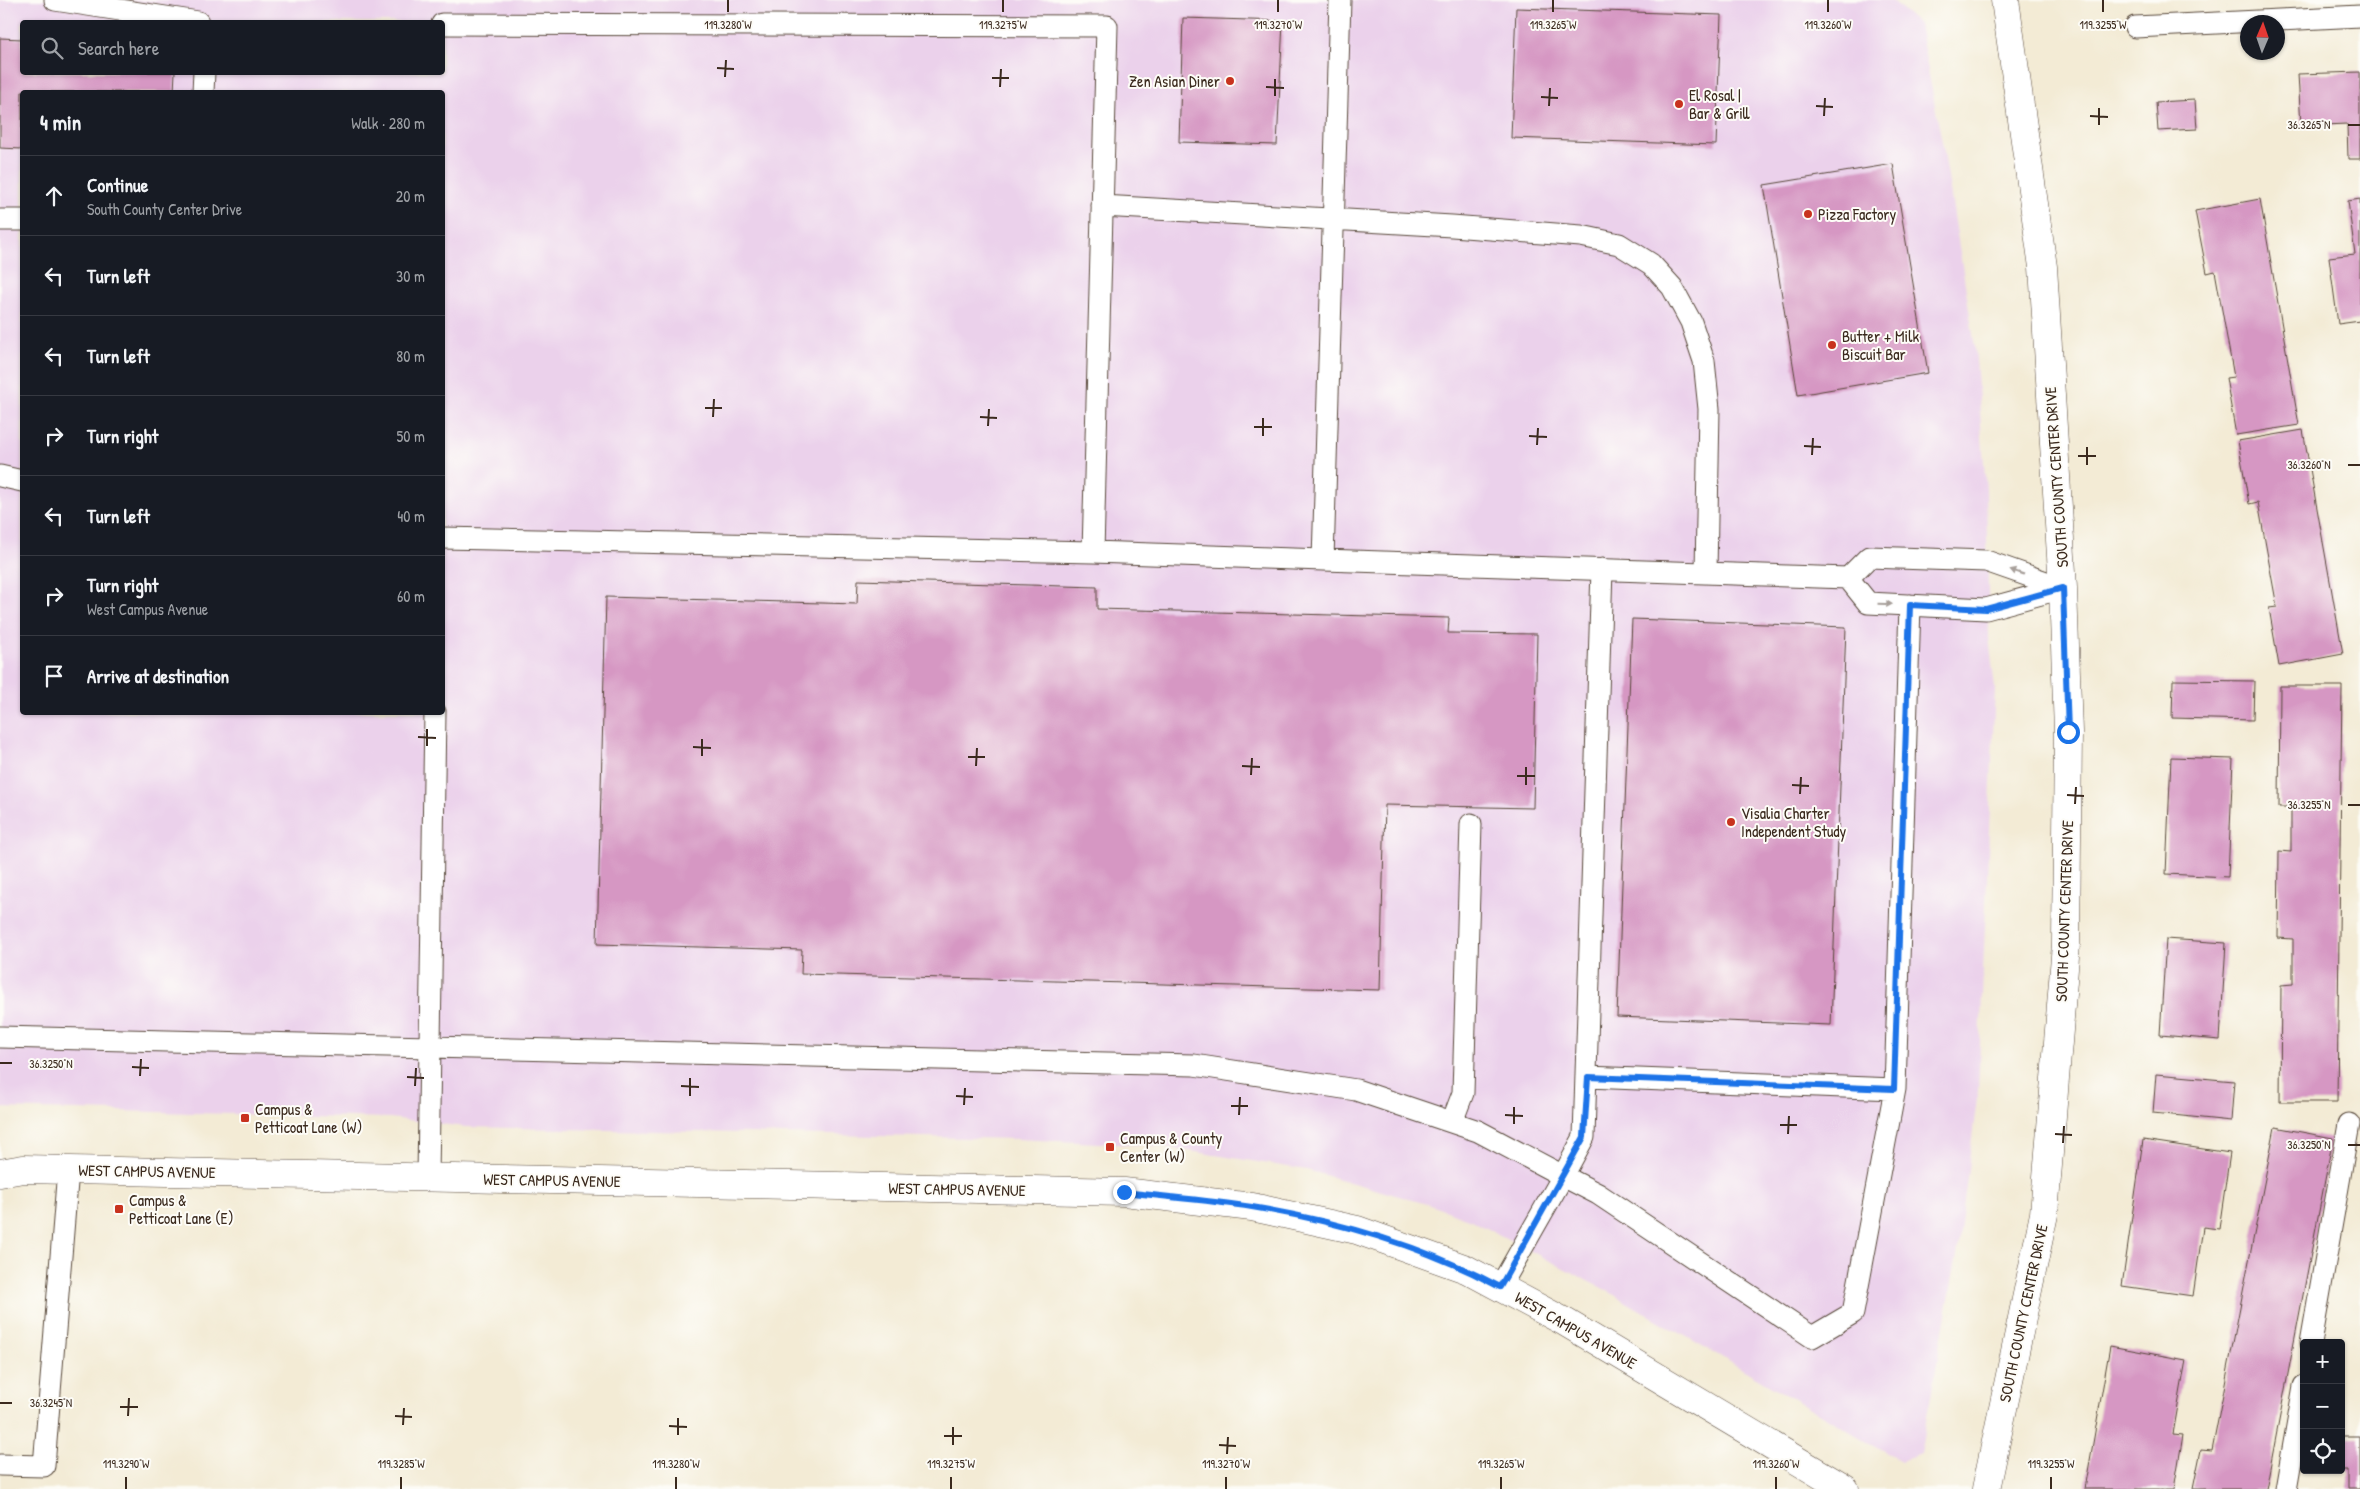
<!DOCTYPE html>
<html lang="en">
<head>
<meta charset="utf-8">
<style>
	body { margin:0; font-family:"Patrick Hand",sans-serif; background:#242831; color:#f1f3f6 }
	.controls { position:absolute; right:15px; bottom:15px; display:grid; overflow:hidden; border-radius:5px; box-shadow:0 1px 4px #0004 }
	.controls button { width:45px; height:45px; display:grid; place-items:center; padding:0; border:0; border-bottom:1px solid #363941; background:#171b24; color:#f1f3f6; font:25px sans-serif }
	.compass { position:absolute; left:2240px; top:15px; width:45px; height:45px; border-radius:50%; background:#171b24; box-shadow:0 1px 4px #0004; rotate:2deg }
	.stop { position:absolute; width:15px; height:15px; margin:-11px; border:4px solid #1a73e8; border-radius:50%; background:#fff }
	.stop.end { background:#1a73e8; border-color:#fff; box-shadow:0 1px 5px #0008 }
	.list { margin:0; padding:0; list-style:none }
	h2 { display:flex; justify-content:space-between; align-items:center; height:65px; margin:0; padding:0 20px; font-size:21px }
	h2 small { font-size:16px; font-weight:400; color:#9ea1a6 }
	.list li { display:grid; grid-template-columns:32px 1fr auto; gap:15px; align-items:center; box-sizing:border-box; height:80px; padding:0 20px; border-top:1px solid #363941 }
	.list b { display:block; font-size:19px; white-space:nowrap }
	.list p { margin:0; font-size:16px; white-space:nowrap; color:#9ea1a6 }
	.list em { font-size:16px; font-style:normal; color:#9ea1a6 }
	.icon { flex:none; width:28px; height:28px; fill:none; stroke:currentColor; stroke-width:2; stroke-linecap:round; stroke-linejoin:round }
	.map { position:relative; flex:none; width:2360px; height:1489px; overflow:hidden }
	.search { position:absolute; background:#171b24; box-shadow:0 1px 4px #0004; left:20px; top:20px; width:425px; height:55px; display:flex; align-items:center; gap:12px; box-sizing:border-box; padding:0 18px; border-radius:5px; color:#9ea1a6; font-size:19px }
	.panel { position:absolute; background:#171b24; box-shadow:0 1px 4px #0004; left:20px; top:90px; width:425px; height:625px; border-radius:5px }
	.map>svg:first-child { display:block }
	.built { fill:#ebd1eb; fill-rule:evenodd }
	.building { fill:#d697c3 }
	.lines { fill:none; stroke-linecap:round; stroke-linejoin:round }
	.service-casing { stroke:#574739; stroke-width:23 }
	.minor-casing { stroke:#574739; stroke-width:29 }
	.tertiary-casing { stroke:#574739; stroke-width:29 }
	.service { stroke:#fff; stroke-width:21 }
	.minor { stroke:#fff; stroke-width:28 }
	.tertiary { stroke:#fff; stroke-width:28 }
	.oneway { fill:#a79f9a }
	.route { stroke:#1a73e8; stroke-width:6 }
	.ticks { fill:none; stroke:#3b2a1e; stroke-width:2 }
	.poi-dot { fill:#c8321e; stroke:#fdfcf7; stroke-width:2 }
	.labels { text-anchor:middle; stroke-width:4; stroke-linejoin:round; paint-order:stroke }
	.poi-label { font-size:16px; fill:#3b2a1e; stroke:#fdfcf7; text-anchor:start }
	.street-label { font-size:16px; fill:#3b2a1e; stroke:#fdfcf7 }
	.ticks-label { font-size:12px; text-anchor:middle; fill:#3b2a1e; stroke:#fdfcf7; stroke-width:4; stroke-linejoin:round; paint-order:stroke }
</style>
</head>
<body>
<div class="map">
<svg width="2360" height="1489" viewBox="0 0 2360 1489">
	<rect width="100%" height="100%" fill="#fdfcf7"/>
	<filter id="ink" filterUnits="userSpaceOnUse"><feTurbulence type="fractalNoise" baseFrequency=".02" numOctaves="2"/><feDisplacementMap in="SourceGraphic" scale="10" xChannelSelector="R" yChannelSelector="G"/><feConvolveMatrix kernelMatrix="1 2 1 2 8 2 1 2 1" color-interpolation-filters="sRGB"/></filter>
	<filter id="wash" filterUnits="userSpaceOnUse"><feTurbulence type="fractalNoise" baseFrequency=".0096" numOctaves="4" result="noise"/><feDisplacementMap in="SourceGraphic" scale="20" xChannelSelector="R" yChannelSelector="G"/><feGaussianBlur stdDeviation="1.12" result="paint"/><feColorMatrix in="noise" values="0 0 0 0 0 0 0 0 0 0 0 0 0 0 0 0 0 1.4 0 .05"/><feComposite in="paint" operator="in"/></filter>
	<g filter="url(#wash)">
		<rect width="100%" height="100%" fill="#f3ebd5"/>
		<path class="built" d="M0,0H1892L1919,24L1944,152L1975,347L1986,489L1989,638L1995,688L1978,1091L1957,1255L1920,1454L1901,1461L1604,1289L1471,1220L1427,1204L1307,1170L1159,1146L1017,1139L466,1127L390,1118L0,1108ZM22,22H442V72H22ZM22,92H442V712H22Z"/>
		<g id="blocks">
			<path class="building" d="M1516,8L1721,15L1716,145L1511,138Z
				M1183,18L1283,21L1277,145L1179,142Z
				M0,38L22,39V72H175L174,92H22V149L0,148Z
				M2360,72V159H2348L2347,124L2301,126L2298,74Z
				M2195,100L2197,129L2158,131L2156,102Z
				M1893,164L1928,373L1798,395L1764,185Z
				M2260,199L2299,425L2236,435L2226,378L2234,377L2215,271L2207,273L2195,211Z
				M2360,199V321L2338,324L2329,257L2355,254L2348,201Z
				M2303,430L2343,654L2279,666L2269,608L2277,607L2258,502L2249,504L2238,441Z
				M858,580L1097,587V609L1449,618L1448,633L1537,634L1533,808L1385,805L1380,990L801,974L802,950L597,944L606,597L857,604Z
				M1632,619L1846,627L1831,1025L1617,1017Z
				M2173,680L2254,681L2253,720L2172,718Z
				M2280,686H2342L2337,1102H2280L2281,985L2293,984V939L2278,938L2279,851L2291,852V807H2279Z
				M2171,757L2233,759L2228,877L2166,874Z
				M2166,939L2226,943L2220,1040L2160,1035Z
				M2156,1074L2234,1081L2231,1121L2153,1113Z
				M2275,1127L2333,1138L2266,1489H2193L2201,1450L2212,1451Z
				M2143,1140L2230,1153L2219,1229L2203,1227L2193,1296L2122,1286Z
				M2110,1346L2186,1360L2173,1434L2183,1435L2174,1489H2085Z
				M2341,1436H2360V1489H2348V1470H2341Z"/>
		</g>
	</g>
	<g filter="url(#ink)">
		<use href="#blocks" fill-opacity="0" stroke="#574739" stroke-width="1"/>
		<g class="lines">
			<defs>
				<path id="service" d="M55,0L198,22
					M442,24L1107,26L1093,552
					M2135,27L2360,16
					M203,92L204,72
					M1102,206L1452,226L1581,236L1619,244L1651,264L1672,287L1691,322L1704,361L1709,409L1706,572
					M0,220H22
					M0,476L22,481
					M442,538L1093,552L1848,578L1869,557L1986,561L2063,588
					M1323,560L1340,0
					M1602,569L1584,1137L1563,1176L1598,1194L1812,1337L1853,1313L1895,1089L1910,605
					M1848,578L1868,603L1986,609L2063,588
					M0,1037L1194,1065L1356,1090L1478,1131L1563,1176L1500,1287
					M1587,1077L1895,1089
					M1452,1122L1463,1093L1471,824
					M428,1177L435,712
					M2311,1343L2349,1124
					M0,1465L44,1466L68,1170
					M2286,1489L2304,1386"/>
				<path id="minor" d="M0,1173L23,1169L1124,1192L1252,1207L1357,1230L1466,1269L1565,1322L1845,1489"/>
				<path id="tertiary" d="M1986,1489L2044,1214L2066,944L2068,732L2063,588L2043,267L2005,0"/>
			</defs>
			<use href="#service" class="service-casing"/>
			<use href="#minor" class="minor-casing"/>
			<use href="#tertiary" class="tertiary-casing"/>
			<use href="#service" class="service"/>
			<use href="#minor" class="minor"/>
			<use href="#tertiary" class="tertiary"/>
		</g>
		<defs><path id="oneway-solid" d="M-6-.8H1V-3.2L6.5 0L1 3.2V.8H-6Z" transform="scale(1.25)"/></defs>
		<g class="oneway">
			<use href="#oneway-solid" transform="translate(2017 572) rotate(-161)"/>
			<use href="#oneway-solid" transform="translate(1885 604) rotate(2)"/>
		</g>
	</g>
	<g class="lines" filter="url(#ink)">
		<path class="route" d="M1124,1192C1166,1197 1210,1200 1252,1207C1336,1221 1424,1246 1500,1287L1584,1137L1588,1077L1894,1089L1910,605L1986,609L2063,588L2068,732"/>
	</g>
	<path class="ticks" d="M728,12V0M1003,12V0M1278,12V0M1553,12V0M1828,12V0M2103,12V0M717,68L734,69M725,77L726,60M992,78H1009M1000,87L1001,69M1266,87L1284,88M1275,96V79M1541,97L1558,98M1549,106L1550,88M1816,106L1833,107M1824,116L1825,98M2090,116L2108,117M2099,125V108M2348,125H2360M705,408H722M713,417L714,399M980,417L997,418M988,426L989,409M1254,427H1272M1263,436V418M1529,436L1547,437M1537,445L1538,428M1804,446L1821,447M1812,455L1813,438M2078,456H2096M2087,465V447M2348,465H2360M418,737L436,738M427,746V729M693,747L711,748M702,756V739M968,757H985M976,766L977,748M1242,766L1260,767M1251,775L1252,758M1517,776H1535M1526,785V767M1792,785L1809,786M1800,794L1801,777M2067,795L2084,796M2075,804L2076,787M2348,805H2360M0,1063H12M132,1067L149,1068M140,1076L141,1059M407,1077L424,1078M415,1086L416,1068M681,1086L699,1087M690,1096V1078M956,1096L973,1097M964,1105L965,1088M1231,1106H1248M1239,1115L1240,1097M1505,1115L1523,1116M1514,1124V1107M1780,1125H1797M1788,1134L1789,1116M2055,1134L2072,1135M2063,1143L2064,1126M2348,1145H2360M0,1403H12M120,1407H138M128,1416L129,1398M395,1416L412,1417M403,1425L404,1408M669,1426L687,1427M678,1435V1418M944,1436H962M953,1445V1427M1219,1445L1236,1446M1227,1454L1228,1437M126,1489V1477M401,1489V1477M676,1489V1477M951,1489V1477M1226,1489V1477M1501,1489V1477M1776,1489V1477M2051,1489V1477"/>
	<g class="poi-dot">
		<circle cx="1230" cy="81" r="5"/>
		<circle cx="1679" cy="104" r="5"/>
		<circle cx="1808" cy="214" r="5"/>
		<circle cx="1832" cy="345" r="5"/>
		<circle cx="1731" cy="822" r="5"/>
		<rect x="240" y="1113" width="10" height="10" rx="2.5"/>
		<rect x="1105" y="1142" width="10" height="10" rx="2.5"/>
		<rect x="114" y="1204" width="10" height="10" rx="2.5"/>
	</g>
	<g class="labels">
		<g class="poi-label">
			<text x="1220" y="87" text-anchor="end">Zen Asian Diner</text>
			<text x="1689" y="101">El Rosal |<tspan x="1689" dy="18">Bar &amp; Grill</tspan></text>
			<text x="1818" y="220">Pizza Factory</text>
			<text x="1842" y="342">Butter + Milk<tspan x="1842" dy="18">Biscuit Bar</tspan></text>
			<text x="1741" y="819">Visalia Charter<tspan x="1741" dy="18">Independent Study</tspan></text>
			<text x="255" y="1115">Campus &amp;<tspan x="255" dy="18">Petticoat Lane (W)</tspan></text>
			<text x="1120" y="1144">Campus &amp; County<tspan x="1120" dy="18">Center (W)</tspan></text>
			<text x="129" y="1206">Campus &amp;<tspan x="129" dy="18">Petticoat Lane (E)</tspan></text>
		</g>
		<g class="street-label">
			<text transform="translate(2056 477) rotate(-94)" y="6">SOUTH COUNTY CENTER DRIVE</text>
			<text transform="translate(2064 911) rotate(-88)" y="6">SOUTH COUNTY CENTER DRIVE</text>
			<text transform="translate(147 1171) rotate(1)" y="6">WEST CAMPUS AVENUE</text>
			<text transform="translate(552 1180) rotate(1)" y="6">WEST CAMPUS AVENUE</text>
			<text transform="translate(957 1189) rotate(1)" y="6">WEST CAMPUS AVENUE</text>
			<text transform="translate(2023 1313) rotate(-78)" y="6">SOUTH COUNTY CENTER DRIVE</text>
			<text transform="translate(1576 1330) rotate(30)" y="6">WEST CAMPUS AVENUE</text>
		</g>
	</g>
	<g class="ticks-label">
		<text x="728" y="29">119.3280°W</text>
		<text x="1003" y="29">119.3275°W</text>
		<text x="1278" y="29">119.3270°W</text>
		<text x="1553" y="29">119.3265°W</text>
		<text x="1828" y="29">119.3260°W</text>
		<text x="2103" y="29">119.3255°W</text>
		<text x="2309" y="129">36.3265°N</text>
		<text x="2309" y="469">36.3260°N</text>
		<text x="2309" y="809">36.3255°N</text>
		<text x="51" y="1068">36.3250°N</text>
		<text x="2309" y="1149">36.3250°N</text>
		<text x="51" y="1407">36.3245°N</text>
		<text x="126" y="1468">119.3290°W</text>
		<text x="401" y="1468">119.3285°W</text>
		<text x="676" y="1468">119.3280°W</text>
		<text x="951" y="1468">119.3275°W</text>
		<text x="1226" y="1468">119.3270°W</text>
		<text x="1501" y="1468">119.3265°W</text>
		<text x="1776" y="1468">119.3260°W</text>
		<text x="2051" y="1468">119.3255°W</text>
	</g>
</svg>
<div class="controls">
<button>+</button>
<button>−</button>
<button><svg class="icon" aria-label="locate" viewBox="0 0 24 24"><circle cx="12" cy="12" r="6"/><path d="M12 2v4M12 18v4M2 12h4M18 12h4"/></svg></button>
</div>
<svg class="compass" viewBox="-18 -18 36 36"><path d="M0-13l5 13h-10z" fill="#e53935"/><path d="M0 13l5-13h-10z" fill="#9ea1a6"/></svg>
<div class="stop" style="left:2068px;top:732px"></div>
<div class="stop end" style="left:1124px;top:1192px"></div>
<div class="search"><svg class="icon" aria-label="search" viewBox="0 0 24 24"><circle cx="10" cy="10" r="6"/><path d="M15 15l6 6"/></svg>Search here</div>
<section class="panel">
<h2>4 min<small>Walk · 280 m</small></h2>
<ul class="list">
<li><svg class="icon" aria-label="ahead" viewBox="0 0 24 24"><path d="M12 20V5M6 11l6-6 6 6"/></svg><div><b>Continue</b><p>South County Center Drive</p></div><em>20 m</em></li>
<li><svg class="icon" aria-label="left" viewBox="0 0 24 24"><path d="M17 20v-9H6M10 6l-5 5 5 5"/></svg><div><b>Turn left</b></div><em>30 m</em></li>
<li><svg class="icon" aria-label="left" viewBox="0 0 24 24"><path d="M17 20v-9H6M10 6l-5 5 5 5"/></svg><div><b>Turn left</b></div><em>80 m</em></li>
<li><svg class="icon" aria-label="right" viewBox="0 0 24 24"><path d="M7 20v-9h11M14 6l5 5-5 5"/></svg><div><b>Turn right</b></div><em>50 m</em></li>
<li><svg class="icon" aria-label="left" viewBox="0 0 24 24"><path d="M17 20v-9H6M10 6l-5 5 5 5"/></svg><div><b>Turn left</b></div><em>40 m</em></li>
<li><svg class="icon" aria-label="right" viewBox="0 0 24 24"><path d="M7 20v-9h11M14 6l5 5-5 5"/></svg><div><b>Turn right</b><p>West Campus Avenue</p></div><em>60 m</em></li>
<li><svg class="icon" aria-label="arrive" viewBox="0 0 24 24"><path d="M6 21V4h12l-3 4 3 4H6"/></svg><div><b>Arrive at destination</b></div></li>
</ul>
</section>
</div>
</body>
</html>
